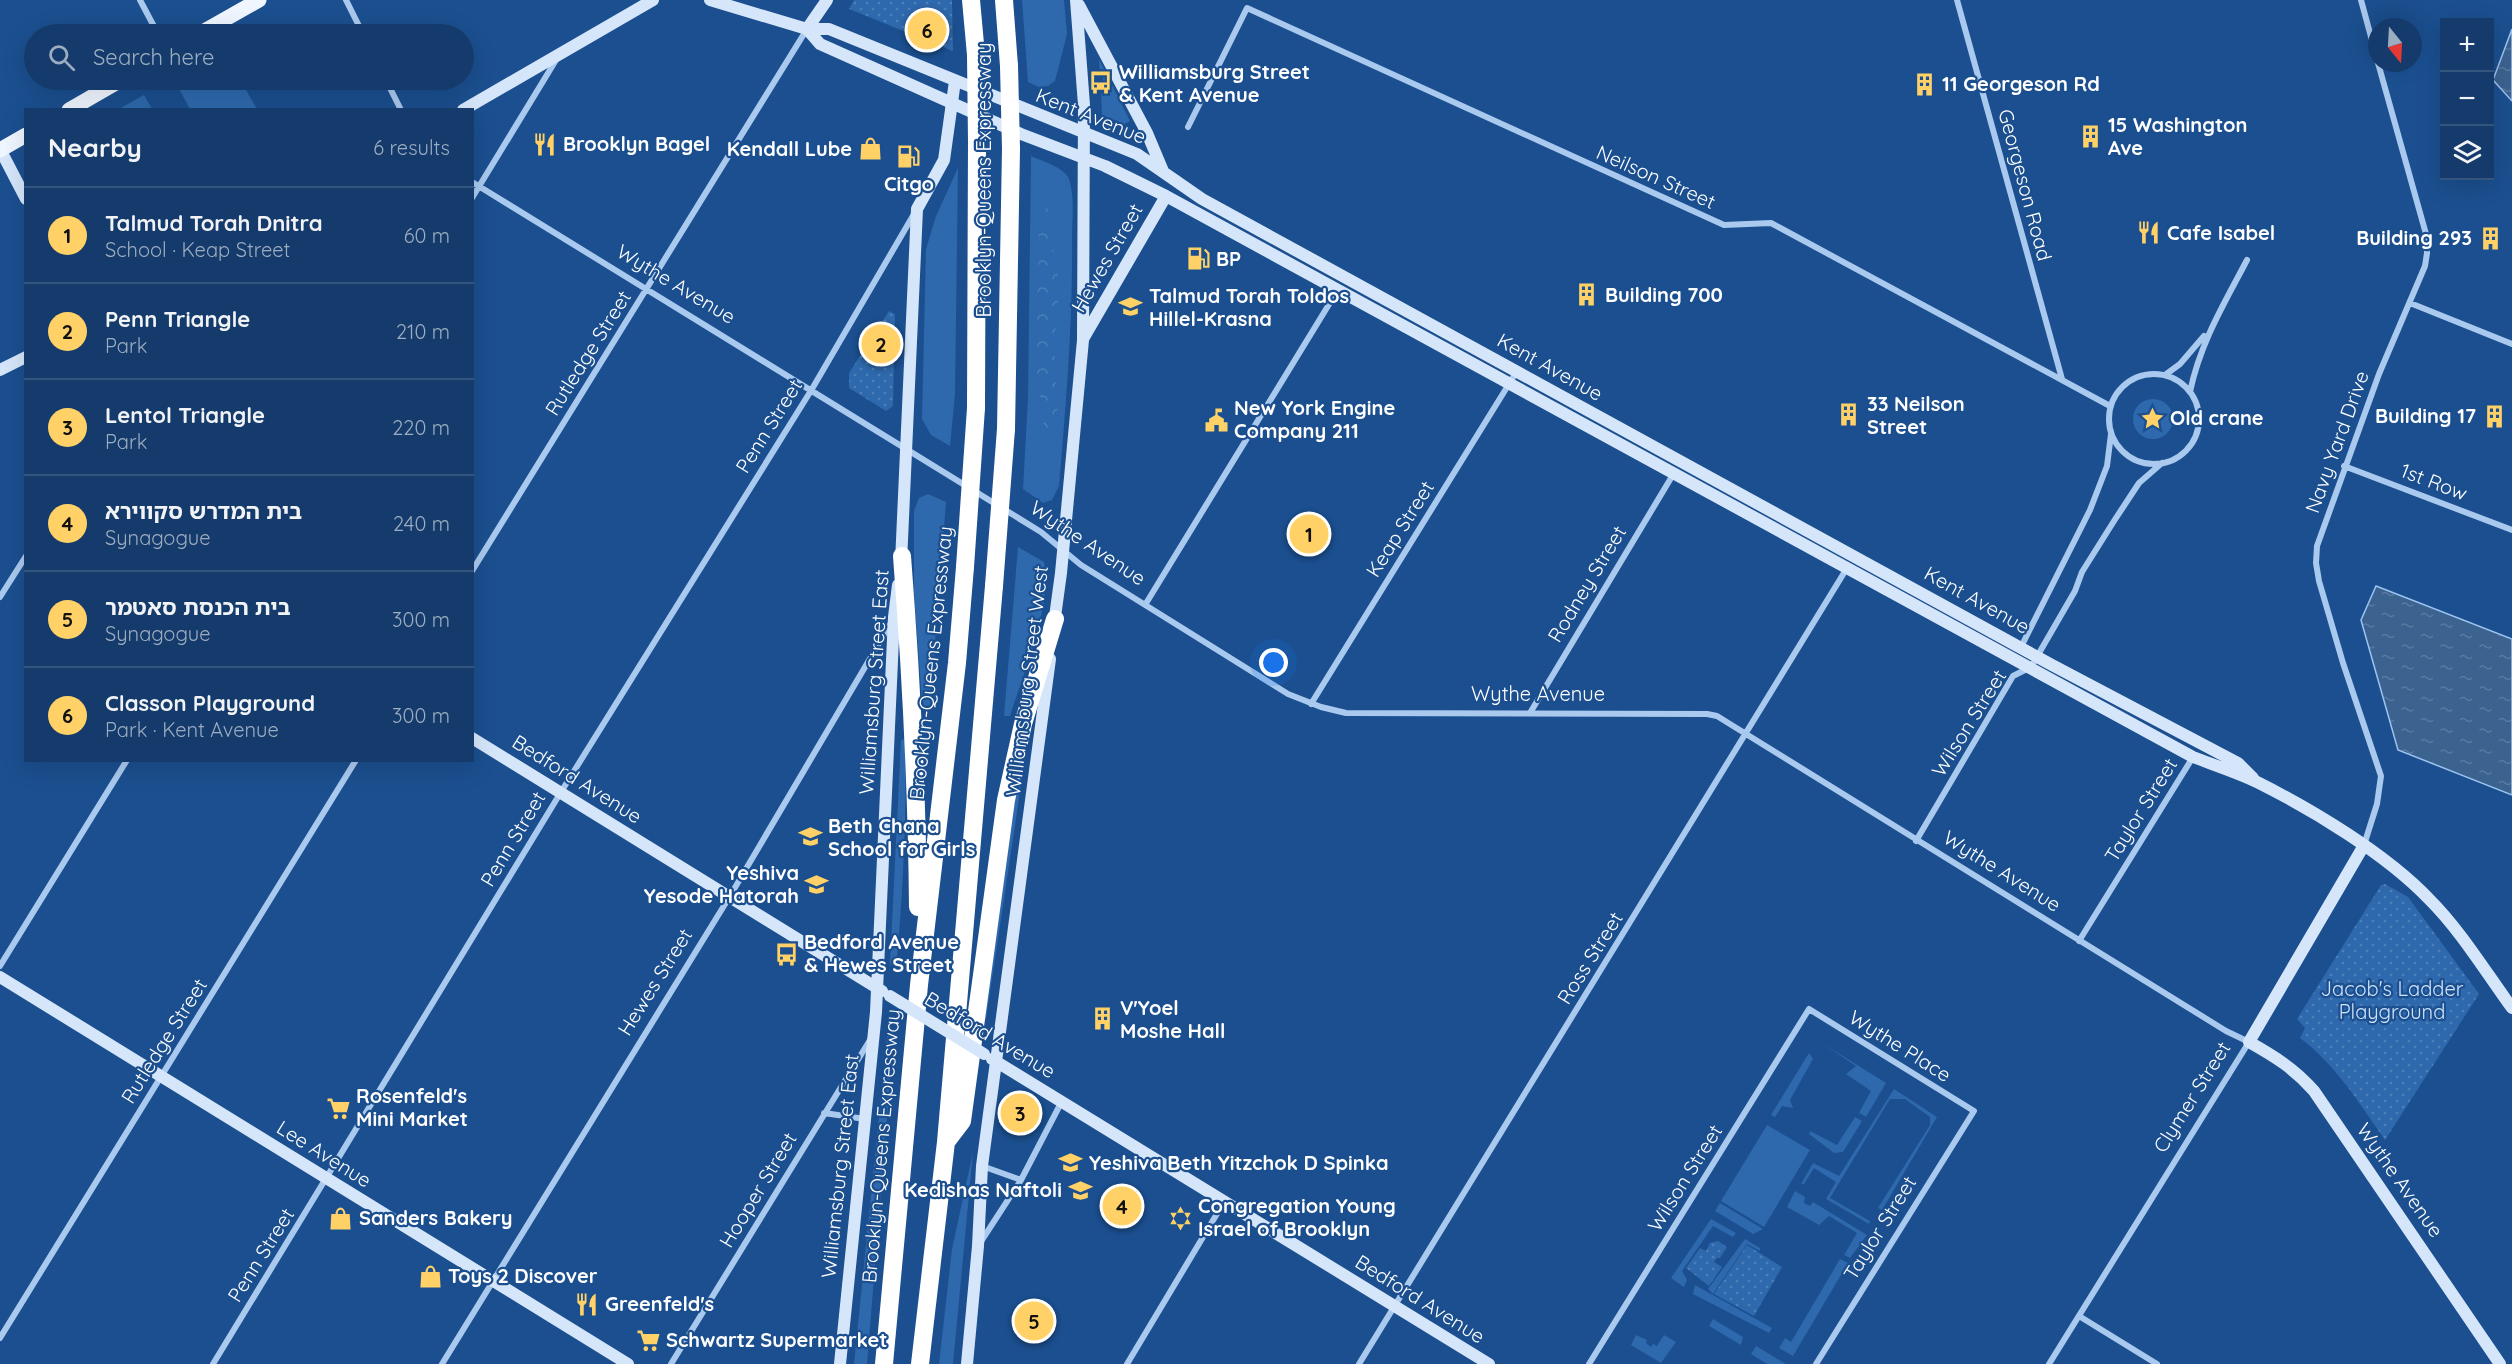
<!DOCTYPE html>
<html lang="en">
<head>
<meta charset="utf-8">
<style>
	body { margin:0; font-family:Quicksand,"Noto Sans Hebrew",sans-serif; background:#214673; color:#f1f3f6 }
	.controls { position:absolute; right:18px; top:18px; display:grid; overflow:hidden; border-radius:0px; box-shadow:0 6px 24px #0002 }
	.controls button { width:54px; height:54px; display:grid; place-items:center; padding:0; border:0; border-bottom:2px solid #33557e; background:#143b6b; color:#f1f3f6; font:30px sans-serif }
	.compass { position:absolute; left:2368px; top:18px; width:54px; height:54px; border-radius:50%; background:#143b6b; box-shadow:0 6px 24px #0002; rotate:162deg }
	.you { position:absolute; left:1274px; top:663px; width:21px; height:21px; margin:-15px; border:4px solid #fff; border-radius:50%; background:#1a73e8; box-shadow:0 0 0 9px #1a73e833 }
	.badge { display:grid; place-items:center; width:39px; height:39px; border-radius:50%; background:#ffd166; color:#111; font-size:20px; font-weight:700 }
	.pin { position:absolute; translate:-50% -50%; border:3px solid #fff; box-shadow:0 2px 6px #0006 }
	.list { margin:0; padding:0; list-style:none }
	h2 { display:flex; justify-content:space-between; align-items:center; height:78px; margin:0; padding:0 24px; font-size:26px }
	h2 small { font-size:20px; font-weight:400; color:#9dadc1 }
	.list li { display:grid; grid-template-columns:39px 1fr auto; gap:18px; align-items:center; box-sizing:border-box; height:96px; padding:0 24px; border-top:2px solid #33557e }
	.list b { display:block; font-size:22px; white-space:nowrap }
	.list p { margin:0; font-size:20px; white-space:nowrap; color:#9dadc1 }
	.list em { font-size:20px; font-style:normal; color:#9dadc1 }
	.icon { flex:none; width:33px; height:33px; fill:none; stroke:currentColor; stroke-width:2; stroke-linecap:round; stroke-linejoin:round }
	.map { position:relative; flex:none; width:2512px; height:1364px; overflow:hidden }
	.search { position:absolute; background:#143b6b; box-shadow:0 6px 24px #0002; left:24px; top:24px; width:450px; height:66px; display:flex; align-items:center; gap:15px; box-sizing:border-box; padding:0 21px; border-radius:33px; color:#9dadc1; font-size:22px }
	.panel { position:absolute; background:#143b6b; box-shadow:0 6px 24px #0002; left:24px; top:108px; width:450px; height:654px; border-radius:0px }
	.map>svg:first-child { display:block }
	.green { fill:#2e69ad }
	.forest { fill:url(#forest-crowns) }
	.park { fill:url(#park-dots) }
	.water { fill:url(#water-ripples); stroke:#9cc4f0; stroke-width:1.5 }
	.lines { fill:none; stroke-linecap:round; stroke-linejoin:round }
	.street { stroke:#a9c9ee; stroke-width:6 }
	.secondary { stroke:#d6e6fa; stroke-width:12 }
	.primary { stroke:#f0f6ff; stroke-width:15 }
	.highway { stroke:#fff; stroke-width:18 }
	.secondary-bridge { stroke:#d6e6fa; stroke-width:12 }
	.highway-bridge { stroke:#fff; stroke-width:18 }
	.labels { text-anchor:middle; stroke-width:4.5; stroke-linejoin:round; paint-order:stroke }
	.poi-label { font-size:20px; font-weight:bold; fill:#fff; stroke:#1b4f8f; text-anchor:start }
	.street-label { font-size:20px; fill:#fff; stroke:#1b4f8f }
	.park-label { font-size:20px; fill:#cfe3fa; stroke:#1b4f8f }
</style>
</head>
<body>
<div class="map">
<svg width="2512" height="1364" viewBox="0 0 2512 1364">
	<defs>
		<pattern id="forest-crowns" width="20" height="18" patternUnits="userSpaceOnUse" patternTransform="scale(1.5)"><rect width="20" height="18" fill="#2e69ad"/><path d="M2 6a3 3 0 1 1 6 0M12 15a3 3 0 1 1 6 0" fill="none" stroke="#4d80b9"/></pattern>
		<pattern id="park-dots" width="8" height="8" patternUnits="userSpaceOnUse" patternTransform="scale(1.5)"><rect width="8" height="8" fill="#2e69ad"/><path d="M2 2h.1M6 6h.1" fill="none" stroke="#4d80b9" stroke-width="1.8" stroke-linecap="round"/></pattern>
		<pattern id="water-ripples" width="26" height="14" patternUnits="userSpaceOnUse" patternTransform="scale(1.5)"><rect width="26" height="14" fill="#3c6290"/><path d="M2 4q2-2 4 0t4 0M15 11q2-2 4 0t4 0" fill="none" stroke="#597aa1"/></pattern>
	</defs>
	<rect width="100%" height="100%" fill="#1b4f8f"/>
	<path class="green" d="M1022,0H1064L1067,34L1055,81L1048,86L1039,87L1028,82Z
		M1099,59L1130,121L1124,124L1102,115L1101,93L1104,92L1103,76H1100Z
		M174,80H240L257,109H190Z
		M144,95L152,109H119Z
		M1031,156C1042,161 1064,167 1069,179C1075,197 1072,220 1072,239C1073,322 1066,404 1059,486L1052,500L1043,503L1023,489L1028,398Z
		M958,168L955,394L950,446L931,435L922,419L926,249L936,216Z
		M2133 419a20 20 0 1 1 40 0a20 20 0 1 1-40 0Z
		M928,494L946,502L930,705L926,708L922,703L914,591V511L919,498Z
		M1018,547L1044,562C1052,609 1024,671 1010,716H1004Z
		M905,739C907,816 903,892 896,969L890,964L901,740Z
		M1027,745L986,1019H982L1017,785Z
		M888,1027L894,1031L867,1364H854Z
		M1822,1043L1886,1083L1866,1117L1859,1113L1871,1091L1846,1074L1856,1066Z
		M1809,1053L1813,1059L1790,1100L1793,1108L1782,1106L1775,1117L1771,1115Z
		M1894,1089L1937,1117L1882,1210L1878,1208L1930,1125V1117L1905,1099H1890L1830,1198L1870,1221L1869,1224L1826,1199L1836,1182L1814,1168L1804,1184H1801L1813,1163L1839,1176Z
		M1855,1117L1862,1121L1843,1152L1834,1153L1809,1134L1810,1131L1837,1145Z
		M1767,1125L1810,1150L1764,1227L1721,1201Z
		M973,1152L953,1364H939L952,1249Z
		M1795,1191L1805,1197L1804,1203L1810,1206L1813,1202L1867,1235L1850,1258L1844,1255L1857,1233L1829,1216L1819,1225L1787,1207Z
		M1720,1203L1763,1229L1753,1234L1715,1211Z
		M1711,1219L1736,1233L1733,1237L1713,1226L1682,1271L1687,1280L1684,1287L1671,1278Z
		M1745,1239L1760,1248V1251L1747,1244L1713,1294L1708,1289Z
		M1840,1259L1848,1263L1793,1356L1779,1348L1785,1338L1791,1342Z
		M1695,1285L1772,1328L1769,1333L1693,1294Z
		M1713,1319L1743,1337L1741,1345L1709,1326Z
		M1636,1335L1647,1340L1646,1343L1651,1347L1653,1344L1657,1346L1664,1335L1676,1342L1661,1363L1631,1345Z
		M1756,1346L1786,1364H1767L1751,1354Z"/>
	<path class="forest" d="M1048,204L1055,265L1060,282L1054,346L1058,418L1046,440L1036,369L1039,227Z"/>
	<path class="park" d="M854,0H952L953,51L849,9Z
		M889,311L895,314L893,406L886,411L849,388V373Z
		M2385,884L2408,897L2479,994L2385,1140C2359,1103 2336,1065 2300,1038L2305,1028L2297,1019L2381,885Z
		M1718,1241L1727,1247L1720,1258H1717L1714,1262L1722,1267L1709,1286L1686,1268L1700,1248L1706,1251L1710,1243Z
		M1747,1245L1782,1267L1754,1316L1714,1294Z"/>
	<path class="water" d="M2512,29V101L2493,80Z
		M2376,586L2512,639V795L2398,750L2361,620Z"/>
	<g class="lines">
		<path class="street" d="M140,0L158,34
			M346,0L363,34
			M1957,0L2062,379
			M2361,0L2377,59
			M386,80L401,110
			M1188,127L1247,8L1724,225L1771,223L2110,406
			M472,182L1041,532L1081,565L1288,694L1321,707L1346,713L1707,714L1717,716L2226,1031L2249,1042L2049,1364
			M472,198L556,60
			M2410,303L2512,344
			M2109 419a45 45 0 1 1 90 0a45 45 0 1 1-90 0Z
			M2165,375L2180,364L2204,336
			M2190,392C2200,343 2224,304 2247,260
			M2344,466L2512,530
			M472,571L807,29
			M0,597L26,556
			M1145,605L1339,288
			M2020,649L2090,510L2107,466L2111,434
			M1311,704L1517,371
			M1530,713L1674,473
			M1916,841L2013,676L2031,667L2075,591L2082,572L2114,521L2139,483L2162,463
			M2364,845L2377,804L2381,776L2343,663L2319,581L2316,563L2317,546L2379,374L2425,266L2427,253L2426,234L2378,63
			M2079,941L2193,757
			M0,966L127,760
			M824,1113L865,1119
			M982,1166L1021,1180
			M980,1243L1021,1180L1062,1101
			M2079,1316L2157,1364
			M0,1338L356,760
			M213,1364L561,792L812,389L914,214
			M442,1364L730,896L891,623
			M671,1364L870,1040
			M1127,1364L1224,1202
			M1359,1364L1847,568
			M1589,1364L1809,1009L1974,1111L1816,1364"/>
		<path class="secondary" d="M710,0L807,29H829L1137,154L1202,199L2052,665L2238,763L2253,778
			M1079,5L1147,133L1163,171
			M807,29L820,44L1021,134L1105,166L1166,196L2193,757C2214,765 2236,772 2257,782C2313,810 2386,854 2429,899C2461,931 2485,971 2512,1008
			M807,29L827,0
			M463,110L653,0
			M0,149L26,199
			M1083,339L1166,196
			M0,370L26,357
			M901,562L917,209L944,160L955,81
			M1054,624L1061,573L1083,340L1084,105L1076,0
			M472,738L882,991
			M2363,847L2249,1042C2274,1056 2295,1069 2314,1091L2500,1364
			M0,977L628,1364
			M992,1059L1489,1364
			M840,1364L876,1012L894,617L898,585
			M967,1364L978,1246L982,1166L1050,659"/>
		<path class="primary" d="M199,34L259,0
			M69,110L121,80
			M0,150L26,135"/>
		<path class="highway" d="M971,0L976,55
			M1004,0L1009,66
			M976,408L977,142
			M1006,429L1011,149
			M902,556C911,673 917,790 918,907
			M946,1142L962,1121L1006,800L1023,724L1055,619
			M884,1364L919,985L957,663L965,567
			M920,1364L946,1142L994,586"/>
		<path class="secondary-bridge" d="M890,996L984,1054"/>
		<path class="highway-bridge" d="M976,55L977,142
			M1009,66L1011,149
			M965,567L976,408
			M994,586L1006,429"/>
	</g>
	<defs>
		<symbol id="bus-bare" viewBox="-9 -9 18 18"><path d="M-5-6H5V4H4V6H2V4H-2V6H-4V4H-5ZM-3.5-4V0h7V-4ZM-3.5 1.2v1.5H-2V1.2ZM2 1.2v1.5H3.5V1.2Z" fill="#ffd166" stroke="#1b4f8f" stroke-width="2.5" paint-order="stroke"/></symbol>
		<symbol id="building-bare" viewBox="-9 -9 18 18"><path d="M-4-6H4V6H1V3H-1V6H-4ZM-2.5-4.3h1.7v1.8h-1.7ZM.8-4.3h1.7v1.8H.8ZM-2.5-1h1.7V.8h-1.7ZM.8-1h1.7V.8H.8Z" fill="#ffd166" stroke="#1b4f8f" stroke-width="2.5" paint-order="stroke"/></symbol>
		<symbol id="restaurant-bare" viewBox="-9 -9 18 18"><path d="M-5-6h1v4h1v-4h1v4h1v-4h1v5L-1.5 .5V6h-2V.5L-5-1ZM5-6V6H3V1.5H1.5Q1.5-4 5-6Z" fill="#ffd166" stroke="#1b4f8f" stroke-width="2.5" paint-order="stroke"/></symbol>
		<symbol id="shop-bare" viewBox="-9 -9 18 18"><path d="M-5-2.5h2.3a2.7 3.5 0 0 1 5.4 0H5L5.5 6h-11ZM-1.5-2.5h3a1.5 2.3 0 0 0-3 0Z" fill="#ffd166" stroke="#1b4f8f" stroke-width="2.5" paint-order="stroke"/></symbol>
		<symbol id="fuel-bare" viewBox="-9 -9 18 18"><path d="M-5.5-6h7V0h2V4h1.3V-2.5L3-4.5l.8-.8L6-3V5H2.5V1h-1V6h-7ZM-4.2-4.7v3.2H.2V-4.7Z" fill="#ffd166" stroke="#1b4f8f" stroke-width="2.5" paint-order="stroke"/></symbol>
		<symbol id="school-bare" viewBox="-9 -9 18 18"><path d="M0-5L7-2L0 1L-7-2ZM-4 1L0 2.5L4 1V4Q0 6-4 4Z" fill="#ffd166" stroke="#1b4f8f" stroke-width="2.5" paint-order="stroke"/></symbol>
		<symbol id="sight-bare" viewBox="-9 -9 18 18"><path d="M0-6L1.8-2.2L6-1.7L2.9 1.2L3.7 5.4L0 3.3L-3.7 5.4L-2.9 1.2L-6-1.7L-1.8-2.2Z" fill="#ffd166" stroke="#1b4f8f" stroke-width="2.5" paint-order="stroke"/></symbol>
		<symbol id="civic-bare" viewBox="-9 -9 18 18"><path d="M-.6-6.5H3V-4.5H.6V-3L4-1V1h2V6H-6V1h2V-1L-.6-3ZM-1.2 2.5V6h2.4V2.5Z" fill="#ffd166" stroke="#1b4f8f" stroke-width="2.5" paint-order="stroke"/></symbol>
		<symbol id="supermarket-bare" viewBox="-9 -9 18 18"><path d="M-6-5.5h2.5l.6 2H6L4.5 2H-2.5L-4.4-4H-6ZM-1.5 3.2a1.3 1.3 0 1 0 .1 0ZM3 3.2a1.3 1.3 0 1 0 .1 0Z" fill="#ffd166" stroke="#1b4f8f" stroke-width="2.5" paint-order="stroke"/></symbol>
		<symbol id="synagogue-bare" viewBox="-9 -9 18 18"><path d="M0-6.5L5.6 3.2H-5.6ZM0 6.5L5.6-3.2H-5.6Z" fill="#ffd166" stroke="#1b4f8f" stroke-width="2.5" paint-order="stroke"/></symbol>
	</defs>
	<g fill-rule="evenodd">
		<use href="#bus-bare" x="1084" y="66" width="33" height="33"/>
		<use href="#building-bare" x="1908" y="68" width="33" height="33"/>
		<use href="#building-bare" x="2074" y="120" width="33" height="33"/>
		<use href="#restaurant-bare" x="528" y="128" width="33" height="33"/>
		<use href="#shop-bare" x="854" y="132" width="33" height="33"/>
		<use href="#fuel-bare" x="892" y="140" width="33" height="33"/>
		<use href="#restaurant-bare" x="2132" y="216" width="33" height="33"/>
		<use href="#building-bare" x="2474" y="222" width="33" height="33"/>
		<use href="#fuel-bare" x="1182" y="242" width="33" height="33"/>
		<use href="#building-bare" x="1570" y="278" width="33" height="33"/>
		<use href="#school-bare" x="1114" y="290" width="33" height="33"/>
		<use href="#building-bare" x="1832" y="398" width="33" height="33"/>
		<use href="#building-bare" x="2478" y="400" width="33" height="33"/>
		<use href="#sight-bare" x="2136" y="402" width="33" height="33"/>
		<use href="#civic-bare" x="1200" y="404" width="33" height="33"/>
		<use href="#school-bare" x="794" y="820" width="33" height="33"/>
		<use href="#school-bare" x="800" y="868" width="33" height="33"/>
		<use href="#bus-bare" x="770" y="938" width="33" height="33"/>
		<use href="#building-bare" x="1086" y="1002" width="33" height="33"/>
		<use href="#supermarket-bare" x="322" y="1092" width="33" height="33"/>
		<use href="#school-bare" x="1054" y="1146" width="33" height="33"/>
		<use href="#school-bare" x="1064" y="1174" width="33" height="33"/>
		<use href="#shop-bare" x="324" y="1202" width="33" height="33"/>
		<use href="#synagogue-bare" x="1164" y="1202" width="33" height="33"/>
		<use href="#shop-bare" x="414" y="1260" width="33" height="33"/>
		<use href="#restaurant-bare" x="570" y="1288" width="33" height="33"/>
		<use href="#supermarket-bare" x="632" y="1324" width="33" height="33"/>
	</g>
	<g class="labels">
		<g class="poi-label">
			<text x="1119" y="79">Williamsburg Street<tspan x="1119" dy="23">&amp; Kent Avenue</tspan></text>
			<text x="1942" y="91">11 Georgeson Rd</text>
			<text x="2108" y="132">15 Washington<tspan x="2108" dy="23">Ave</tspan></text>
			<text x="563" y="151">Brooklyn Bagel</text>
			<text x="852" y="156" text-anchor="end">Kendall Lube</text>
			<text x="909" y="191" text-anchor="middle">Citgo</text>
			<text x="2167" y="240">Cafe Isabel</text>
			<text x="2472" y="245" text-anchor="end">Building 293</text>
			<text x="1216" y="266">BP</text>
			<text x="1605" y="302">Building 700</text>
			<text x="1149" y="303">Talmud Torah Toldos<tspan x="1149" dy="23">Hillel-Krasna</tspan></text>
			<text x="1867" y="411">33 Neilson<tspan x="1867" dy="23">Street</tspan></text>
			<text x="1234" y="415">New York Engine<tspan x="1234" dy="23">Company 211</tspan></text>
			<text x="2476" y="423" text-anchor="end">Building 17</text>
			<text x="2170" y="425">Old crane</text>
			<text x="828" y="833">Beth Chana<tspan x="828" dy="23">School for Girls</tspan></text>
			<text x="799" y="880" text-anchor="end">Yeshiva<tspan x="799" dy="23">Yesode Hatorah</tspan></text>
			<text x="804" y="949">Bedford Avenue<tspan x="804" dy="23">&amp; Hewes Street</tspan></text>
			<text x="1120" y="1015">V'Yoel<tspan x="1120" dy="23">Moshe Hall</tspan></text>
			<text x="356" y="1103">Rosenfeld's<tspan x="356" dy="23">Mini Market</tspan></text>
			<text x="1089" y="1170">Yeshiva Beth Yitzchok D Spinka</text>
			<text x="1062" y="1197" text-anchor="end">Kedishas Naftoli</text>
			<text x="1198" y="1213">Congregation Young<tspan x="1198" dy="23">Israel of Brooklyn</tspan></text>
			<text x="359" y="1225">Sanders Bakery</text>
			<text x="448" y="1283">Toys 2 Discover</text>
			<text x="605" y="1311">Greenfeld's</text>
			<text x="666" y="1347">Schwartz Supermarket</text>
		</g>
		<g class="street-label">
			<text transform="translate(1091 116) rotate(22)" y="7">Kent Avenue</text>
			<text transform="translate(1656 177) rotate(24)" y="7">Neilson Street</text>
			<text transform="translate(984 180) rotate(-90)" y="7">Brooklyn-Queens Expressway</text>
			<text transform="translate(2025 185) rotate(75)" y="7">Georgeson Road</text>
			<text transform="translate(1107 258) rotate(-60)" y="7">Hewes Street</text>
			<text transform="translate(676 284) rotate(31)" y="7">Wythe Avenue</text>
			<text transform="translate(588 353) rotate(-58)" y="7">Rutledge Street</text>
			<text transform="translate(1550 367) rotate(29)" y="7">Kent Avenue</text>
			<text transform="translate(769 426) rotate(-58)" y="7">Penn Street</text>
			<text transform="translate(2337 442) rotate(-70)" y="7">Navy Yard Drive</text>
			<text transform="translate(2434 482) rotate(21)" y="7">1st Row</text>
			<text transform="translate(1400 529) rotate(-58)" y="7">Keap Street</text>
			<text transform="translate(1088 543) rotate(34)" y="7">Wythe Avenue</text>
			<text transform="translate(1587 584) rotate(-59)" y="7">Rodney Street</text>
			<text transform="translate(1977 600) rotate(29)" y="7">Kent Avenue</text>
			<text transform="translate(931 663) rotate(-84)" y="7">Brooklyn-Queens Expressway</text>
			<text transform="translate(1027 681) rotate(-83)" y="7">Williamsburg Street West</text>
			<text transform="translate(874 682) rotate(-86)" y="7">Williamsburg Street East</text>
			<text x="1538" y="701">Wythe Avenue</text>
			<text transform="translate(1969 723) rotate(-58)" y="7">Wilson Street</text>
			<text transform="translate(577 779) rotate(32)" y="7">Bedford Avenue</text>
			<text transform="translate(2141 810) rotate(-58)" y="7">Taylor Street</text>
			<text transform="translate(513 839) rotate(-59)" y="7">Penn Street</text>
			<text transform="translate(2002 871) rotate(32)" y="7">Wythe Avenue</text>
			<text transform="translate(1590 958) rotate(-58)" y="7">Ross Street</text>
			<text transform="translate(655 982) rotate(-58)" y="7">Hewes Street</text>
			<text transform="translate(990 1035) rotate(31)" y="7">Bedford Avenue</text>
			<text transform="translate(164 1041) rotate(-58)" y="7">Rutledge Street</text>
			<text transform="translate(1900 1046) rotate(32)" y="7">Wythe Place</text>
			<text transform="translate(2192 1097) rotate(-58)" y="7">Clymer Street</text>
			<text transform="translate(881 1146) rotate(-85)" y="7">Brooklyn-Queens Expressway</text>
			<text transform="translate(324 1154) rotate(32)" y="7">Lee Avenue</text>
			<text transform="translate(840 1166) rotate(-84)" y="7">Williamsburg Street East</text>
			<text transform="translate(1685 1178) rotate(-58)" y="7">Wilson Street</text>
			<text transform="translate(2400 1180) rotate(55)" y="7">Wythe Avenue</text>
			<text transform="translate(758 1190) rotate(-59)" y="7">Hooper Street</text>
			<text transform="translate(1880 1228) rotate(-58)" y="7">Taylor Street</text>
			<text transform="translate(261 1255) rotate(-58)" y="7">Penn Street</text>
			<text transform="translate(1420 1299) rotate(32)" y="7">Bedford Avenue</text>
		</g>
		<g class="park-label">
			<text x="2392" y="996">Jacob's Ladder<tspan x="2392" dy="23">Playground</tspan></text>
		</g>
	</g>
</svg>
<div class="controls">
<button>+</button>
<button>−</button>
<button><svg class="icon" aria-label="layers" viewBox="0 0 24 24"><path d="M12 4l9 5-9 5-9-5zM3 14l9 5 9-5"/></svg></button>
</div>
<svg class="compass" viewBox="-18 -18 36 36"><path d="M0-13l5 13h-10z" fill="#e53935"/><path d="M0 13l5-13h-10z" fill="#9dadc1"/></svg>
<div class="you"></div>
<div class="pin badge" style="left:1309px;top:534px">1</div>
<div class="pin badge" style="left:881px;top:344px">2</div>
<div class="pin badge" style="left:1020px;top:1113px">3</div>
<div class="pin badge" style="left:1122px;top:1206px">4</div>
<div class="pin badge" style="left:1034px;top:1321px">5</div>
<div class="pin badge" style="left:927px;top:30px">6</div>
<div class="search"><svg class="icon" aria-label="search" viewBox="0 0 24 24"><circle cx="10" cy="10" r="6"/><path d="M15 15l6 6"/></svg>Search here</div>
<section class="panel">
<h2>Nearby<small>6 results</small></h2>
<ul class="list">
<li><span class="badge">1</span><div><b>Talmud Torah Dnitra</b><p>School · Keap Street</p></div><em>60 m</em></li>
<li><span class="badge">2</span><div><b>Penn Triangle</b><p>Park</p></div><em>210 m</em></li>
<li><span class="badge">3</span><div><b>Lentol Triangle</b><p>Park</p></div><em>220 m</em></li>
<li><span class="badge">4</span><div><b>בית המדרש סקווירא</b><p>Synagogue</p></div><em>240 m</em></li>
<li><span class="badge">5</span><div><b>בית הכנסת סאטמר</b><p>Synagogue</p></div><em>300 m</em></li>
<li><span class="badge">6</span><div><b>Classon Playground</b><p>Park · Kent Avenue</p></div><em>300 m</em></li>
</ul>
</section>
</div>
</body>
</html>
